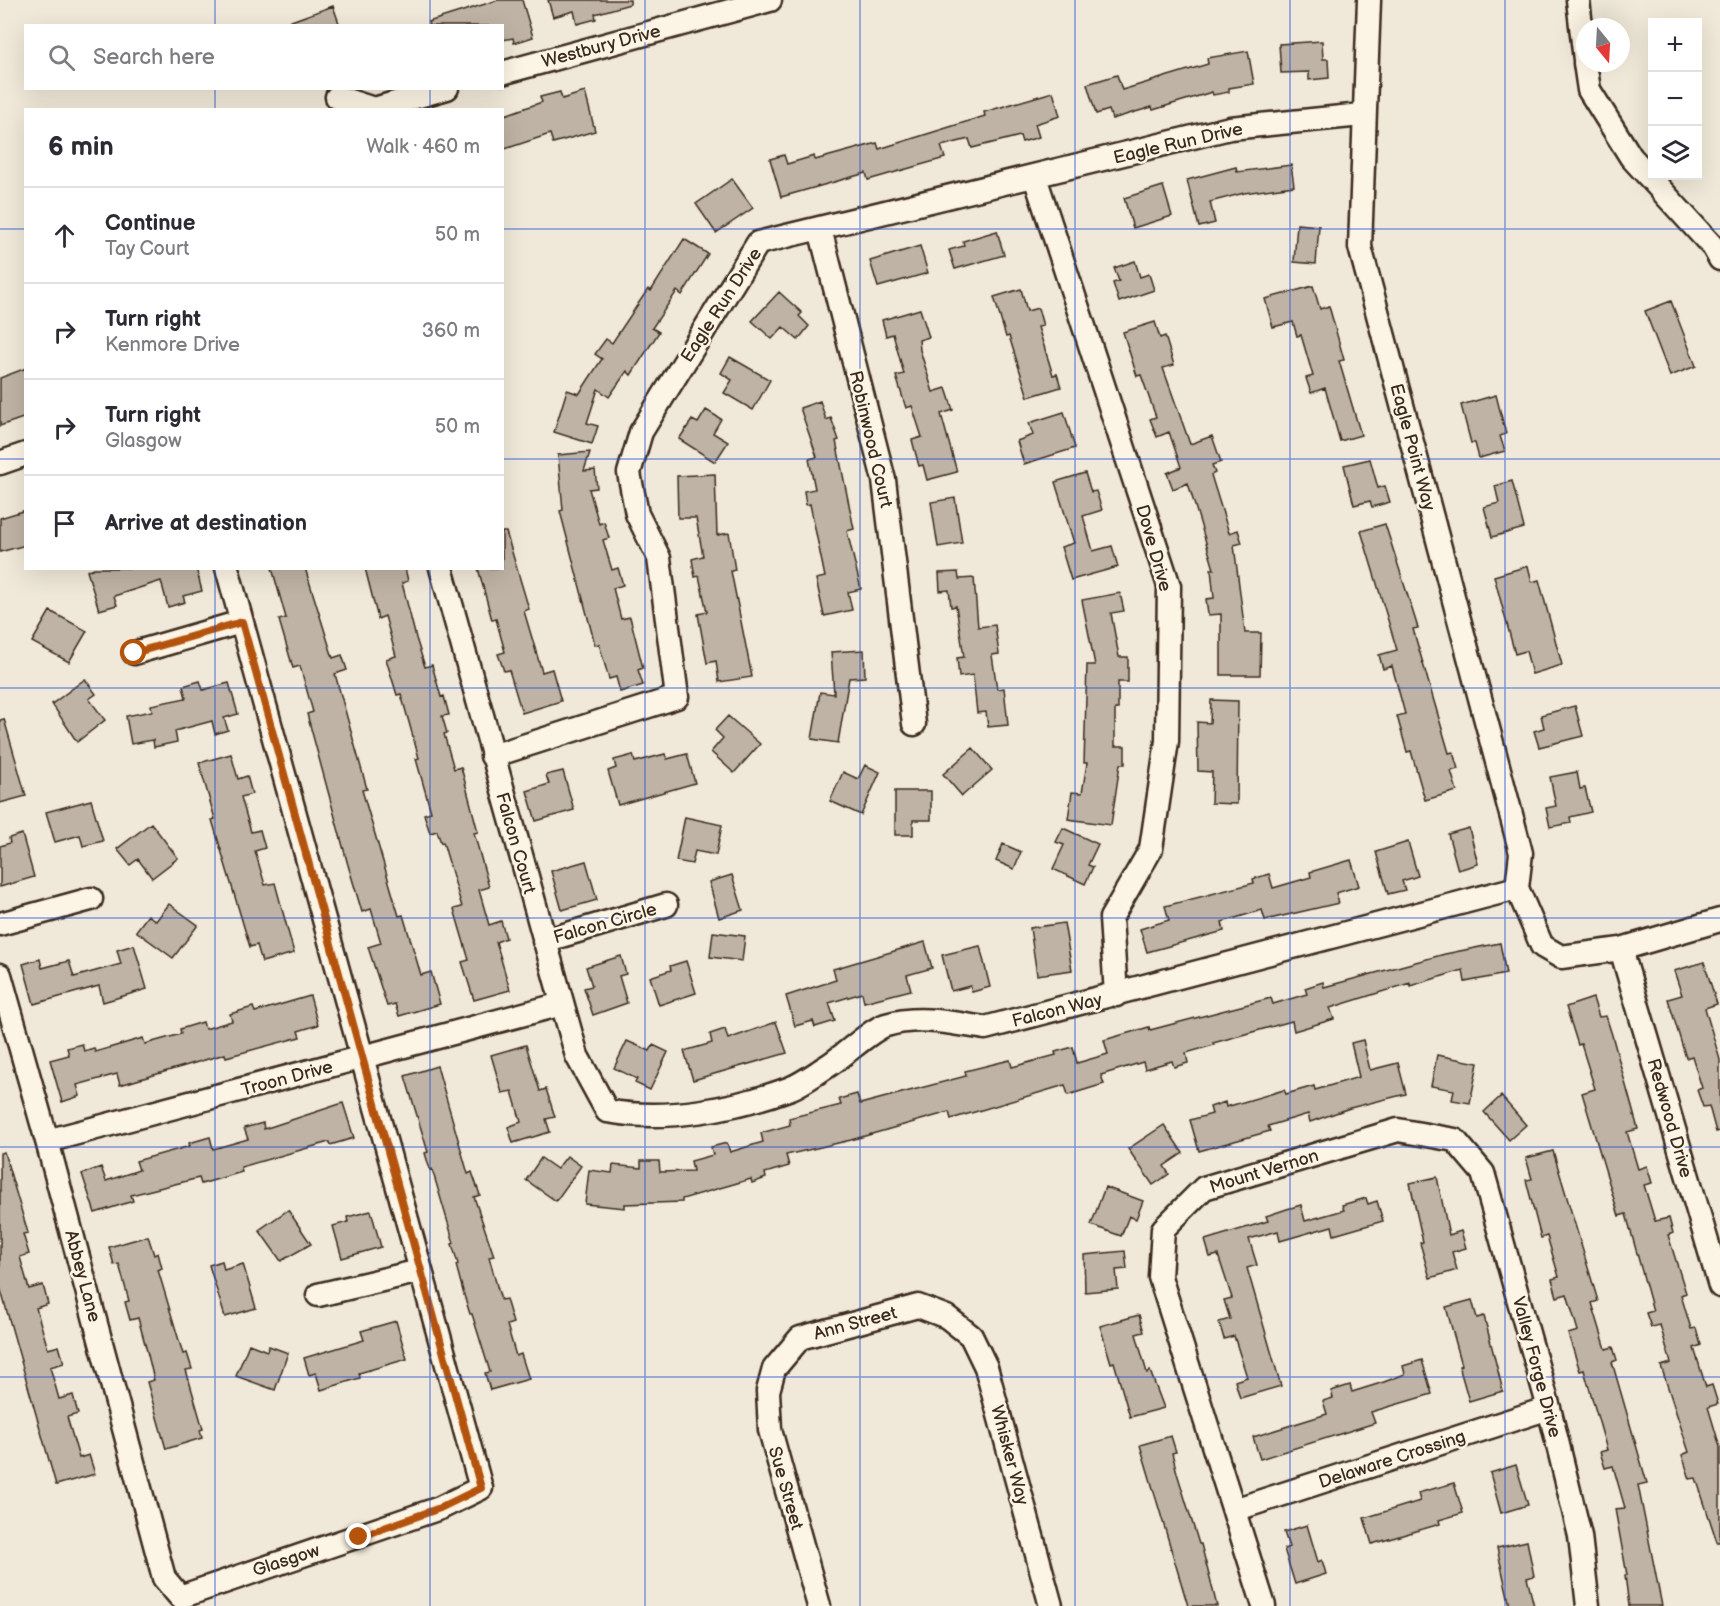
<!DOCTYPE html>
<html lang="en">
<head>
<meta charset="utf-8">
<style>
	body { margin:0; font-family:"Balsamiq Sans",sans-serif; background:#f2f2f3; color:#2b2b33 }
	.controls { position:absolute; right:18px; top:18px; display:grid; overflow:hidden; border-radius:0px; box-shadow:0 6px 24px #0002 }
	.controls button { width:54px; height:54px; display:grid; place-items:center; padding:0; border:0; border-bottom:2px solid #e1e1e2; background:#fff; color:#2b2b33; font:30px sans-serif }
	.compass { position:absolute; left:1576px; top:18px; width:54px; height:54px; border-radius:50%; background:#fff; box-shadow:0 6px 24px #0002; rotate:162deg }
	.stop { position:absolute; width:18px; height:18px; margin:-14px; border:4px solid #b45309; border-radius:50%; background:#fff }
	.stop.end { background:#b45309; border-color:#fff; box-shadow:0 2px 6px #0008 }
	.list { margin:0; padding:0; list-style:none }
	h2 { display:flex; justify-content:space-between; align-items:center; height:78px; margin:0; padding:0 24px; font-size:26px }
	h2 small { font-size:20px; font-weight:400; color:#7c7c81 }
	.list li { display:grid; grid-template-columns:39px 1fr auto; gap:18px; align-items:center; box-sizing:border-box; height:96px; padding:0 24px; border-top:2px solid #e1e1e2 }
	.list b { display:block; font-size:22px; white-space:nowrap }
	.list p { margin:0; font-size:20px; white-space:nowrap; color:#7c7c81 }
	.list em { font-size:20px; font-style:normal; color:#7c7c81 }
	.icon { flex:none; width:33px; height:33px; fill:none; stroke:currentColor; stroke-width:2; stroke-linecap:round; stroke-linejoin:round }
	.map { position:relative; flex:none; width:1720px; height:1606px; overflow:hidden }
	.search { position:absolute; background:#fff; box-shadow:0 6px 24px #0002; left:24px; top:24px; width:480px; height:66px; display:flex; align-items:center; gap:15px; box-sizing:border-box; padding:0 21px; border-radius:0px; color:#7c7c81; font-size:22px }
	.panel { position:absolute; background:#fff; box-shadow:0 6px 24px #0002; left:24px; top:108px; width:480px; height:462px; border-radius:0px }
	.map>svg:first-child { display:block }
	.building { fill:#beb3a4; stroke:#3b2a1e; stroke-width:1.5 }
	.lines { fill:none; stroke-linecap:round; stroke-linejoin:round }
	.minor-casing { stroke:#3b2a1e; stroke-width:27 }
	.minor { stroke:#fcf5e5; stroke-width:22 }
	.route { stroke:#b45309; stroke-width:8 }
	.grid { fill:none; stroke:#1d4ed8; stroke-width:1.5; stroke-opacity:0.55 }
	.labels { text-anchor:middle; stroke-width:5; stroke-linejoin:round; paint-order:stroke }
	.street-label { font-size:18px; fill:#3b2a1e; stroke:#fcf5e5 }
</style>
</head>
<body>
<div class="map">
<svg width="1720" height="1606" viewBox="0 0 1720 1606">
	<rect width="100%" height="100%" fill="#f0e9d9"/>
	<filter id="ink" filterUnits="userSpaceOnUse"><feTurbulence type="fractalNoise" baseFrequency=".0167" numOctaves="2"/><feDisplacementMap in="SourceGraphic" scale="12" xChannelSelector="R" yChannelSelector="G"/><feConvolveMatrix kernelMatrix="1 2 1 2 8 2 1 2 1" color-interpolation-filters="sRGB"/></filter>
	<g filter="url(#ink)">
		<path class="building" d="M498,0H522L533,37L514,43L513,38L502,40V26H429L428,22Z
			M548,0H630V4L595,14L596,19L577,24L574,11L553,17Z
			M333,6L340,26H284L283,24Z
			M1322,41L1323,59H1328L1329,78L1309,80V72L1281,73L1279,44Z
			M1248,51L1254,84L1229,88V92L1213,95L1212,92L1153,110L1152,107L1112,119L1109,110L1096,114L1087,84L1117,75L1122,90L1208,64L1207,58Z
			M560,92L562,99L585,92L595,131L553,143L550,134L502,150V116L542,102L540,97Z
			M1053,92L1060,116L1035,124L1039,137L1022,142L1020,136L972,148L969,139L941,146L945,158L868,180L866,173L781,197L770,159L784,155L787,164L814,156L815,160L877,143L879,149L985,116L984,112Z
			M1291,165L1294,186L1244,193L1210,202L1215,223L1199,227L1187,180L1236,167L1237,172Z
			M732,179L753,208L716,233L696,204Z
			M1163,186L1172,216L1133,228L1124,198Z
			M1297,224L1319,226L1316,264L1294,262Z
			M997,231L1004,255L955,269L949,250L964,246L963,241Z
			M684,239L708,254L682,295L677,291L652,328L659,332L631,375L627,371L609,397L598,389L587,423L598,426L592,444L554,432L567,390L579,394L602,359L595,354L606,339L612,343L648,289L651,291Z
			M920,246L928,273L878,287L870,261Z
			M1135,261L1140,277L1149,274L1154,290L1119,302L1113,283L1119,281L1114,268Z
			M1313,286L1320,309L1329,306L1344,360L1339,361L1361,435L1340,441L1325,388L1311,393L1306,378L1313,376L1301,335L1297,336L1293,322L1273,327L1265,299Z
			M1021,289L1027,311L1038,308L1043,326L1038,327L1053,375L1057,374L1061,387L1028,397L1009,336L1006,337L994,297Z
			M779,292L802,313L799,316L809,326L798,340L783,327L772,339L752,321Z
			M1671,301L1696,366L1670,376L1645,311Z
			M920,309L929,337L919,340L920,350L933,392L946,388L953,410L941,414L957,472L927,480L923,465L919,466L912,440L922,437L912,406L906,408L896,376L904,374L893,334L886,336L882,320Z
			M1155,322L1160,338L1165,336L1174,365L1163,368L1190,444L1212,436L1221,462L1212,465L1215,473L1211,475L1229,533L1238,530L1242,543L1234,545L1245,633H1261L1260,675H1221V614L1208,615L1206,599L1214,598L1211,569H1214L1188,483L1173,489L1167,473L1181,467L1169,432L1157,437L1150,419L1156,417L1141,375L1137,376L1123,332Z
			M730,357L770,380L753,410L724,393L732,380L721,373Z
			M26,368V417L0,426V378Z
			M1496,395L1506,434L1500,436L1505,451L1479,458L1475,443H1471L1461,405Z
			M820,401L826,420L831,418L839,440L836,441L854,529L847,531L861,589L848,592L852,610L824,616L816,579L825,577L810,504L806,505L804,491L815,489L809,459L817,457L800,408Z
			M706,410L721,419L713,433L728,442L715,462L679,439L692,420L698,423Z
			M1064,412L1075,448L1024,464L1017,441L1033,435L1029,423Z
			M590,452L584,471L595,470L597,488L589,489L599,524L604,522L609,538L603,540L612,570L618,568L623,585L613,588L621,619L630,617L643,668L638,670L643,685L620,692L616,677L609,679L599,644L595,645L560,511L563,510L558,455Z
			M1370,459L1378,488L1385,486L1390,502L1372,507L1370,501L1354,505L1344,465Z
			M1085,473L1091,492L1096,491L1102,510L1083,516L1093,551L1112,546L1118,567L1071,580L1061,547L1074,543L1055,482Z
			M715,474L717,535L729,533L735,570L731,571L752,677L719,682L716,661L707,663L698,614L707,612L699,576L695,577L692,559L703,556L696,518H678L677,476Z
			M1512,481L1524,528L1492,537L1484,507L1499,503L1495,486Z
			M955,498L962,543L938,547L931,502Z
			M26,510V545L0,552V518Z
			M1385,524L1418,628L1413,629L1449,753L1453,752L1458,769L1451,771L1457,791L1425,800L1411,751L1407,752L1397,716L1405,714L1392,666L1383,669L1379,655L1397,650L1361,531Z
			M502,532H506L529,609L524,611L542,672L552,669L561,701L522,713L509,670L504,671L498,654L505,652L496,619L492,620L478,568H502Z
			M1528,566L1532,582L1539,580L1562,665L1532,674L1526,651L1515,654L1494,576Z
			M94,568H196L202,591L183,596L185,602L168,607L161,581L114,596L117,605L99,610L87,571Z
			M272,568H305L333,658L342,655L347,670L335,674L367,789L362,790L399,916L403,915L421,975L431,972L440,1004L399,1016L395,1004L387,1006L368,947L381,943L371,909L362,912L348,865L307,714L313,712L300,666L293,668L279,620L286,618Z
			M365,568H405L408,581L402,583L416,638L425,667L432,665L441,697L444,696L449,715L442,716L447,733L444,734L454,769L461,767L478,832L474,833L489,887L479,890L489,925L501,921L506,938L496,942L510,990L474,1000L462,962L469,960L454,909L462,907L443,842L441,843L437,831L430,833L424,814L431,812L416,759L419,758L401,694L397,695L386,659L396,656L385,616L378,619Z
			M958,572L959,579L974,578L978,627L995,625L999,654L992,655L997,689L1004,688L1008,725L988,727L986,712L977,713L973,675L959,677L957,658L964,657L956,606L951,607L949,590L940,591L939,573Z
			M1120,593L1124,611L1111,613L1119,657H1128V682H1118V709H1115V746H1125V764H1120L1111,825L1068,819L1072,792L1082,793L1087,763H1084L1087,665H1095L1082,600Z
			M50,611L87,631L69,662L32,642Z
			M864,650L865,677L849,678L838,743L812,739L820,692L834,694L831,652Z
			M85,679L96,694L89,699L105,720L77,742L52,704Z
			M200,681L203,690L229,683L238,714L224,718L228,730L215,734L212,721L175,731L177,742L154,747L153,740L131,744L126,716L152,711L151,705L186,698L183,686Z
			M1211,700L1238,701L1237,804L1211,803L1212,772L1198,771L1197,722L1210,723Z
			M1575,706L1583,736L1539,747L1534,731L1544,728L1541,715Z
			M728,716L760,744L734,773L711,752L723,738L715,730Z
			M4,719L26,796L0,803V720Z
			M973,748L992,770L962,796L943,774Z
			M231,754L238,779L247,776L252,794L241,797L251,832L260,830L265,848L255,851L265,885L275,883L294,953L262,962L257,945L250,947L212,820L215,819L199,763Z
			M665,754L667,759L687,754L695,783L618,805L608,771L616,768L614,760L633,755L635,762Z
			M865,765L880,772L861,815L830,801L843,772L858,779Z
			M563,771L574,810L536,821L527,791L549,784L546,775Z
			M1577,772L1580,789L1585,788L1591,812L1570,817L1571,823L1550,827L1546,808L1556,806L1550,777Z
			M895,791H931V820H913V835H895Z
			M91,800L103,841L83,846L80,835L55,842L46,812Z
			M685,817L722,825L716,855L695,851L692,864L676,861Z
			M151,823L178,858L152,878L138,859L130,865L117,849Z
			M1063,828L1098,844L1088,865L1093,867L1085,884L1053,869L1064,845L1056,842Z
			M1469,828L1478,864L1458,870L1448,834Z
			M22,834L34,877L0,887V846L10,843L9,838Z
			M1408,842L1418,876L1402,881L1405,890L1388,894L1376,852Z
			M1003,844L1021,852L1014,869L996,861Z
			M1351,860L1359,886L1336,893L1339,903L1265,920L1262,910L1222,922L1224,931L1147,952L1140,929L1169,920L1165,906L1254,883L1253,879L1269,874L1273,888L1311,877L1310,872Z
			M586,861L597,900L562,910L551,871Z
			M732,875L743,910L719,918L709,882Z
			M169,904L198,925L173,958L136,931L148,915L156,921Z
			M1064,923L1072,970L1037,975L1030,928Z
			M713,932L745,936L742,961L710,957Z
			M925,942L932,968L907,975L911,990L864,1002L862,993L829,1003L835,1021L815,1027L813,1021L795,1026L786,996L836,980L833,969Z
			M1500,943L1506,974L1465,982L1463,970L1410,986V983L1330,1008L1334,1019L1294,1031L1292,1021L1213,1043L1214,1045L1186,1053L1188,1063L1174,1067L1172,1061L1145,1069L1143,1062L1101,1075L1104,1084L1068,1095L1065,1085L951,1119L949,1112L851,1140L786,1155L789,1166L765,1173L766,1178L752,1183L751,1179L682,1199V1202L625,1204V1208L585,1204L589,1170L612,1173L613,1165L641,1168V1161H659L660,1172L693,1171L691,1161L713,1155L711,1147L727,1143L730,1152L763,1142L761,1133L790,1125L789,1118L841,1105L839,1099L857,1094L860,1104L966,1076L965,1071L1010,1060L1012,1067L1056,1055L1055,1052L1073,1047L1077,1063L1108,1054L1104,1040L1149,1027L1150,1030L1271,998L1273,1004L1307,994L1305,988L1323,982L1324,987L1445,954Z
			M134,945L147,989L103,1002L99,986L34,1004L23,964L40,959L42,968L69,961L74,977L121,964L117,950Z
			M980,946L990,987L972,992L970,986L951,991L942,955Z
			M621,956L626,974L619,976L627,1003L593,1015L584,988L592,986L586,967Z
			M686,961L696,993L659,1005L650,977L671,970L670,966Z
			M1704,962L1717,1004L1705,1008L1720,1060V1131L1716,1132L1709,1106L1703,1107L1697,1090L1702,1088L1692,1056L1686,1058L1668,999L1682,995L1674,971Z
			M310,996L318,1025L298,1031L300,1037L226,1057L225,1054L120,1085L117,1074L77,1085L80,1096L62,1102L50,1060L69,1055L67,1048L82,1044L84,1051L94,1048L95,1052L143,1038L145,1044L181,1034L180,1029L203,1022L205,1029L232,1021L230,1014L253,1007L255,1012Z
			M1593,998L1599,1017L1606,1016L1612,1035L1638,1129L1627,1132L1638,1169L1647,1166L1652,1183L1644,1185L1655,1221L1669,1218L1673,1233L1668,1235L1686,1293L1681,1295L1691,1329L1696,1328L1701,1345L1694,1348L1706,1387L1712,1385L1718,1404L1708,1407L1720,1447V1542H1717L1696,1478L1690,1479L1682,1455L1689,1452L1661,1366L1671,1363L1660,1325L1651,1327L1646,1313L1653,1311L1626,1214L1619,1216L1582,1093L1595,1089L1581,1044L1578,1045L1566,1007Z
			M776,1022L787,1053L693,1080L684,1051L712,1043L710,1034L725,1029L728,1039Z
			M1363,1040L1370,1070L1398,1063L1406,1094L1350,1108L1310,1122L1308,1114L1268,1126L1270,1131L1199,1151L1190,1120L1212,1114L1210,1107L1225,1102L1226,1107L1284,1090L1286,1094L1314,1086L1315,1090L1359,1077L1351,1043Z
			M627,1041L650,1051L653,1045L668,1052L650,1090L635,1083L637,1079L614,1068Z
			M526,1045L540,1091L546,1089L555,1117L546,1119L550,1132L513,1143L508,1127L521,1122L512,1091L502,1093L491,1055Z
			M1437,1055L1478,1063L1470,1103L1452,1100L1454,1090L1431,1086Z
			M437,1066L468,1174L472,1172L480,1195L474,1197L494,1256L489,1257L497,1286L501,1300L506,1299L513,1323L507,1325L516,1356L521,1354L529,1379L490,1390L485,1373L490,1372L472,1314H470L464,1295L456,1265L458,1264L452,1244L454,1243L432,1169L430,1170L425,1153L428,1152L405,1076Z
			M1501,1096L1526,1125L1509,1140L1484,1112Z
			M343,1103L354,1138L330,1145L329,1142L241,1167L242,1172L201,1184L199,1178L131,1195L133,1201L95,1213L82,1174L101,1167L106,1181L139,1170L136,1161L190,1146L189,1143L210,1137L213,1149L248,1139L244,1128L263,1123L264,1129Z
			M1164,1125L1183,1153L1164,1166L1169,1174L1153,1185L1128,1149Z
			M1553,1151L1598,1301L1592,1303L1606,1349L1613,1347L1617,1360L1612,1362L1647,1483L1638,1485L1662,1606H1629L1625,1575H1627L1615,1509L1625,1508L1613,1466L1605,1468L1600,1452L1607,1450L1584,1370L1580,1371L1568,1334L1578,1331L1567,1294L1557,1297L1552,1279L1559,1277L1547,1236L1541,1238L1526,1180L1532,1179L1526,1158Z
			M4,1152L28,1233L23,1234L29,1254L20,1257L29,1289L43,1285L48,1304L36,1308L48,1349L59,1346L64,1363L50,1367L59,1399L73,1395L78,1414L67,1417L79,1458L89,1455L95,1474L56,1485L0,1287V1153Z
			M567,1156L581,1166L556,1201L526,1180L541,1158L557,1169Z
			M1437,1177L1449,1235L1461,1231L1466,1248L1452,1252L1457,1270L1430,1278L1420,1243L1423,1242L1410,1183Z
			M1105,1187L1143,1201L1136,1219L1129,1216L1121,1236L1091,1225Z
			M1366,1198L1368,1204L1377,1201L1383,1221L1334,1235L1332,1226L1280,1241L1278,1231L1249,1239L1257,1265L1247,1268L1281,1386L1240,1398L1235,1381L1247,1377L1234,1336L1224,1339L1219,1322L1230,1319L1224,1300L1232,1298L1218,1255L1210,1257L1205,1240L1268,1221L1266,1216L1287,1209L1301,1205L1305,1221L1344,1210L1342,1205Z
			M288,1210L311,1244L281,1261L259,1230Z
			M371,1211L381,1247L342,1258L333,1226L348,1222L347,1217Z
			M148,1236L154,1255L158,1253L162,1268L158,1270L183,1354L187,1353L192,1369L186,1370L203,1429L200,1430L202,1438L166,1449L147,1382L154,1380L148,1355L138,1318L130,1320L125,1302L129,1301L119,1264L114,1265L109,1247Z
			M1125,1251L1127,1269L1116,1270L1118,1289L1085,1292L1084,1255Z
			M222,1261L224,1270L243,1264L256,1308L225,1317L209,1265Z
			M1472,1300L1477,1318L1484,1316L1503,1391L1469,1401L1459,1366L1462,1365L1446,1307Z
			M1139,1315L1144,1332L1136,1334L1147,1373L1150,1371L1164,1408L1130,1417L1114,1362L1111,1363L1100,1326Z
			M396,1321L407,1359L359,1373L360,1378L321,1390L316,1373L309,1375L304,1358L364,1340L361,1331Z
			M249,1344L267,1351L269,1346L288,1353L275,1390L236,1376Z
			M1422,1360L1432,1394L1371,1412L1375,1423L1260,1459L1253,1437L1327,1414L1323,1401L1333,1398L1331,1391L1350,1385L1352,1392L1384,1382L1405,1374L1403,1366Z
			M1171,1436L1176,1452L1172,1453L1177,1473L1199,1544H1201L1217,1606H1188L1140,1445Z
			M1516,1465L1528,1505L1501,1513L1490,1473Z
			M1454,1483L1463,1513L1439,1520L1440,1524L1372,1544L1364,1518L1420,1501L1418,1493Z
			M1307,1525L1318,1562L1322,1560L1326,1574L1295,1584L1284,1549L1289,1547L1284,1532Z
			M1527,1541L1534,1576L1527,1578L1534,1606H1510L1497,1548Z"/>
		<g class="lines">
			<defs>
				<path id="minor" d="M1369,0L1360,247L1513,822L1521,853L1517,888L1542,946L1561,957L1621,949L1720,920
					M1578,0L1585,60
					M1585,63L1589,90L1631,157L1714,248L1720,259
					M502,73L770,0
					M337,97L374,109L447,88
					M1035,177L1169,586L1167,741L1151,849L1111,918L1116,995
					M820,229L884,480L914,724
					M0,463L26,454
					M441,568L577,1056L607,1111C666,1122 734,1109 791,1088C803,1083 815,1074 826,1067C843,1057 870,1030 886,1025C919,1015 952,1023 985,1028L1517,888
					M134,653L241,622
					M492,756L677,697L659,558L637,514L629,473L641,432L758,243L1230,128L1362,115
					M0,924L91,899
					M544,941L666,905
					M1621,949L1720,1286
					M0,975L47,1141L164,1578L180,1597L440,1508L481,1488L227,568
					M47,1141L562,1004
					M318,1295L420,1271
					M1234,1510L1549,1408
					M819,1606L770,1430L768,1391L774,1369L800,1338L918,1306L947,1317L971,1336L986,1367L1051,1606
					M1264,1606L1160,1277L1163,1229L1204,1188L1398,1130L1455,1140L1483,1173L1549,1408L1580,1536L1588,1606"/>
			</defs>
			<use href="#minor" class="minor-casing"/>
			<use href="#minor" class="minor"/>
		</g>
	</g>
	<g class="lines" filter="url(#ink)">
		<path class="route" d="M134,653L242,622L481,1488L440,1508L359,1537"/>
	</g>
	<path class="grid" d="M215,0V26M430,0V26M645,0V1606M860,0V1606M1075,0V1606M1290,0V1606M1505,0V1606M215,88V110M430,88V110M0,229H26M502,229H1720M0,459H26M502,459H1720M215,568V1606M430,568V1606M0,688H1720M0,918H1720M0,1147H1720M0,1377H1720"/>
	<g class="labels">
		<g class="street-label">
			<text transform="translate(601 46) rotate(-15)" y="6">Westbury Drive</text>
			<text transform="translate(1178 143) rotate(-13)" y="6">Eagle Run Drive</text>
			<text transform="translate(721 305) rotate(-57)" y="6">Eagle Run Drive</text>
			<text transform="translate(871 439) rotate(77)" y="6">Robinwood Court</text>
			<text transform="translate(1413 447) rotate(75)" y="6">Eagle Point Way</text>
			<text transform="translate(1154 548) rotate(74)" y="6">Dove Drive</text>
			<text transform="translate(516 843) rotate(74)" y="6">Falcon Court</text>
			<text transform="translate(605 923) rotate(-16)" y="6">Falcon Circle</text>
			<text transform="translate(1057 1010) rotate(-14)" y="6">Falcon Way</text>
			<text transform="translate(287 1078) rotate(-15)" y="6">Troon Drive</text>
			<text transform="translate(1670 1118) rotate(74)" y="6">Redwood Drive</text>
			<text transform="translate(1264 1171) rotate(-17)" y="6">Mount Vernon</text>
			<text transform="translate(83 1276) rotate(75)" y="6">Abbey Lane</text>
			<text transform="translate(855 1323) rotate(-15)" y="6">Ann Street</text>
			<text transform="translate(1537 1367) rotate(75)" y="6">Valley Forge Drive</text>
			<text transform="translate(1010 1455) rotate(75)" y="6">Whisker Way</text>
			<text transform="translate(1392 1459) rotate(-18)" y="6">Delaware Crossing</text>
			<text transform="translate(786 1488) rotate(74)" y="6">Sue Street</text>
			<text transform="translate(286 1560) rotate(-18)" y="6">Glasgow</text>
		</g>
	</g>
</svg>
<div class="controls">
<button>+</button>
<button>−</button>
<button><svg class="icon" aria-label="layers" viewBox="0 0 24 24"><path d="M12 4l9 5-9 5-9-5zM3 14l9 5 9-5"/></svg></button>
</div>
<svg class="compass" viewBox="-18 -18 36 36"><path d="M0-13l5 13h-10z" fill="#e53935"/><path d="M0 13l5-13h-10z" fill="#7c7c81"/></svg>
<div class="stop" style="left:134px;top:653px"></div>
<div class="stop end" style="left:359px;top:1537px"></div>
<div class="search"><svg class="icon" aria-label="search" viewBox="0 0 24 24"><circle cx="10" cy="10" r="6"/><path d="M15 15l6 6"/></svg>Search here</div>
<section class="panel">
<h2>6 min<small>Walk · 460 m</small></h2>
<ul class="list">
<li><svg class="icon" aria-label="ahead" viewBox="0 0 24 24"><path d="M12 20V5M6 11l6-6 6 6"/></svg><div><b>Continue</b><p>Tay Court</p></div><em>50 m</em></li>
<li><svg class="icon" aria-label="right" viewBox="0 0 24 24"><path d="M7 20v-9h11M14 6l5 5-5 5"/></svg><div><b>Turn right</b><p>Kenmore Drive</p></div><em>360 m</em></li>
<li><svg class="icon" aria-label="right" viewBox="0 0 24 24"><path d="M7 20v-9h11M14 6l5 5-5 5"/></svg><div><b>Turn right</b><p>Glasgow</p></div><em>50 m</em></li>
<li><svg class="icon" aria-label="arrive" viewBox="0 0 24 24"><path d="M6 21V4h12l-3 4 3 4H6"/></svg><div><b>Arrive at destination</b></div></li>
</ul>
</section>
</div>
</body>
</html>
